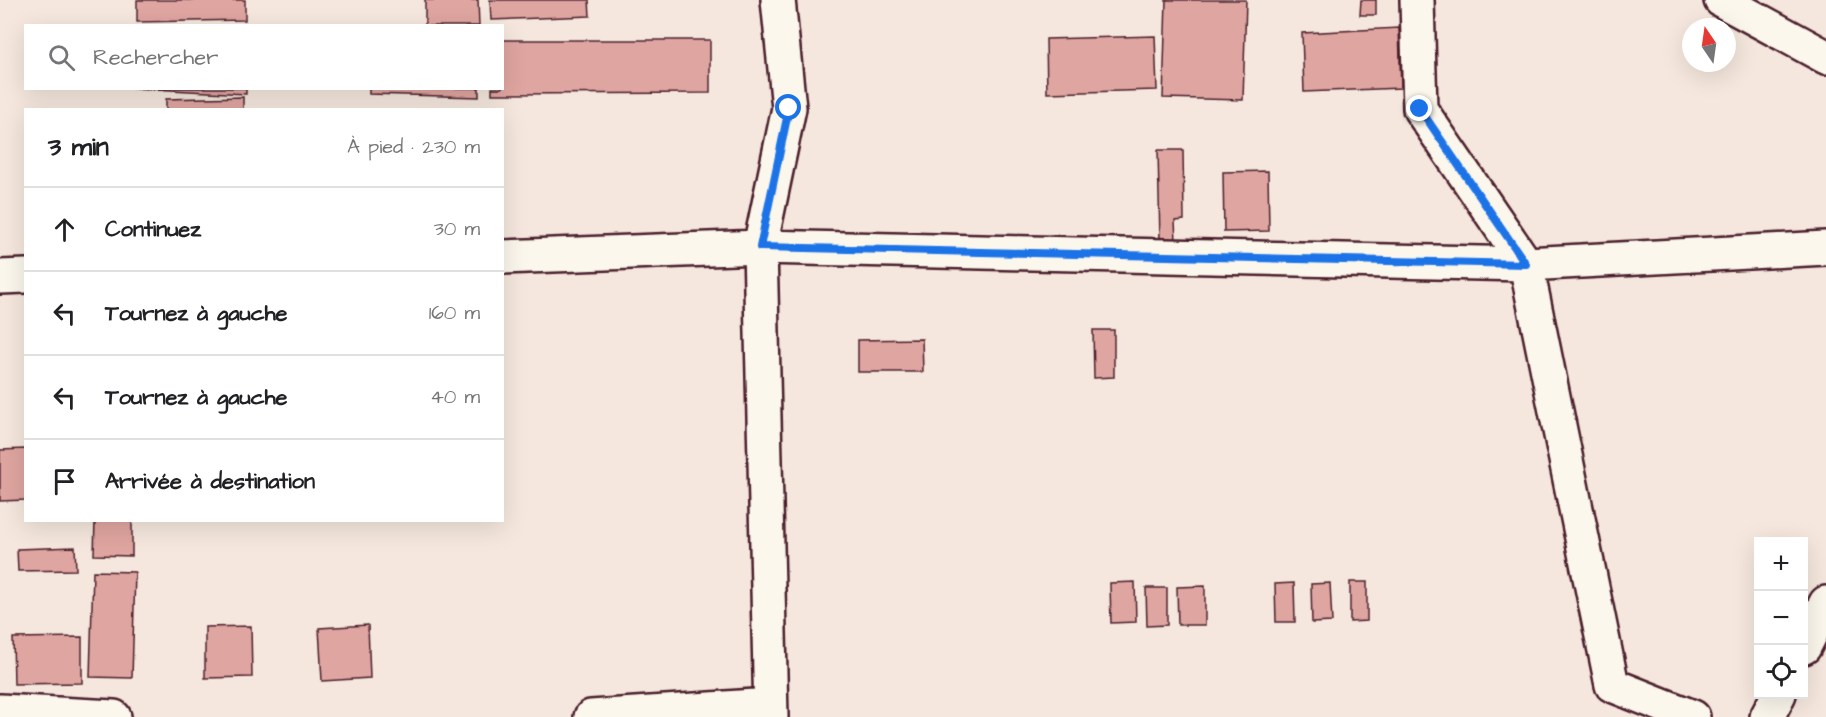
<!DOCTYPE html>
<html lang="fr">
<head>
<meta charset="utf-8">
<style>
	body { margin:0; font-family:"Architects Daughter",sans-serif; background:#f6f6f6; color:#202124 }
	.controls { position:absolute; right:18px; bottom:18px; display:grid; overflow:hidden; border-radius:0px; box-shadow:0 6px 24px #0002 }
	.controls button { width:54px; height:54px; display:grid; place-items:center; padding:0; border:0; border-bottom:2px solid #e0e0e0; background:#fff; color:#202124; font:30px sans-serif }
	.compass { position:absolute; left:1682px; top:18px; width:54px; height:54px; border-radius:50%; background:#fff; box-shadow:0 6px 24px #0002; rotate:347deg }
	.stop { position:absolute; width:18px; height:18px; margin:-14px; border:4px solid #1a73e8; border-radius:50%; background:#fff }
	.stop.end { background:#1a73e8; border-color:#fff; box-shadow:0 2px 6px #0008 }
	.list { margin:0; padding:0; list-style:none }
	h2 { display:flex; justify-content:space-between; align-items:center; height:78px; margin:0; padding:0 24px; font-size:26px }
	h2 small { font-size:20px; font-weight:400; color:#757577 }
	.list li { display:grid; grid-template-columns:39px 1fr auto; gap:18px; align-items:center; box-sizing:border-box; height:84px; padding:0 24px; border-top:2px solid #e0e0e0 }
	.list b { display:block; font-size:22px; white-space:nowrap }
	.list em { font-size:20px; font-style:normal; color:#757577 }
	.icon { flex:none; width:33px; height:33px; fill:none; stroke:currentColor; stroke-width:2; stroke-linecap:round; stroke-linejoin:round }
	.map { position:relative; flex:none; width:1826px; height:717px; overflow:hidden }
	.search { position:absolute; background:#fff; box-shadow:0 6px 24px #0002; left:24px; top:24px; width:480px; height:66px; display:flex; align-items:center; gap:15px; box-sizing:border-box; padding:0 21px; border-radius:0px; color:#757577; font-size:22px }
	.panel { position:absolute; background:#fff; box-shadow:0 6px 24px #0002; left:24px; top:108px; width:480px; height:414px; border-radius:0px }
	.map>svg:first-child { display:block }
	.building { fill:#dfa5a0; stroke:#4a1f2b; stroke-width:1.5 }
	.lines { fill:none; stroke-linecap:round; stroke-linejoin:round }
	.minor-casing { stroke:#4a1f2b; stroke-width:38 }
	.major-casing { stroke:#4a1f2b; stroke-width:38 }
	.minor { stroke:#fbf7ec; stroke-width:33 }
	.major { stroke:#fbf7ec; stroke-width:33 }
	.route { stroke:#1a73e8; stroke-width:8 }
</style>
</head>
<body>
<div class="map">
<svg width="1826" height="717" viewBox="0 0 1826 717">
	<rect width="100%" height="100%" fill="#f5e7dd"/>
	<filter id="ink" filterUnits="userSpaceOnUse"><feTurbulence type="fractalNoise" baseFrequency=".0167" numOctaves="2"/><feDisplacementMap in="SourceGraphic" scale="12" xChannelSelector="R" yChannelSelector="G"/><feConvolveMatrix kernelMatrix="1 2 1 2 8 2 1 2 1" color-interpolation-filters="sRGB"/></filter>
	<g filter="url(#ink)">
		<path class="building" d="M137,0H245V20L137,22Z
			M425,0H478L479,26H425Z
			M490,0H589L590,16L491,20Z
			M1166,0H1246L1243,100L1163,98Z
			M1361,0H1376V15H1360Z
			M1399,28L1401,88L1304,92L1302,33Z
			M1155,36L1157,90L1047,93L1046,39Z
			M502,40H710V93L492,94V88H502Z
			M132,88H246V94Z
			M369,88H479V97L369,94Z
			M243,97V110H166V99Z
			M1158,150H1183L1184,220L1175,221L1176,241H1160Z
			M1268,171L1269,231L1224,232L1223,172Z
			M1093,330H1114V377L1094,378Z
			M922,339L923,372H858V340Z
			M26,449V500L0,501V450Z
			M95,520H132V556L94,555Z
			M75,547L76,570L18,571L17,549Z
			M93,571L135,572L132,678L90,677Z
			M1135,582L1136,622L1111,623L1110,583Z
			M1350,582H1367V621L1350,622Z
			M1294,583L1295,622H1276L1275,584Z
			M1330,583L1332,622L1312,623L1311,584Z
			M1205,586V625H1178L1177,587Z
			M1146,588H1167V625L1147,626Z
			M368,625L370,678L322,681L319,628Z
			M251,626L252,677L205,678V627Z
			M82,637V683L14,684L13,638Z"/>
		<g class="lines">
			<defs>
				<path id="minor" d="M1417,0L1420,109L1526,264L1612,685L1693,717
					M502,257L760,247L1526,264L1826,248
					M0,277L26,276
					M0,711L114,717
					M591,717L770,705
					M771,717L760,247L789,108L778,0"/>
				<path id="major" d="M1721,0L1826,57
					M1804,647L1826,603
					M1767,717L1779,694"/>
			</defs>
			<use href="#minor" class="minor-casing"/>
			<use href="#major" class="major-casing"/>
			<use href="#minor" class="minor"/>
			<use href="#major" class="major"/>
		</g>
	</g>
	<g class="lines" filter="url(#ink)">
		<path class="route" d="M789,108L760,247L1526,264L1420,109"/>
	</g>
</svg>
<div class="controls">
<button>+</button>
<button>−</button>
<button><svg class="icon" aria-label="locate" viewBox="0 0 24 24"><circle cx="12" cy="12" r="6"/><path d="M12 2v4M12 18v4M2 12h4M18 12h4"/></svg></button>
</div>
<svg class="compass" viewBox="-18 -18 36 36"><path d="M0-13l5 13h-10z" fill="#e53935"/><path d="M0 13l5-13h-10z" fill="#757577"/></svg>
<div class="stop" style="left:789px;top:108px"></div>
<div class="stop end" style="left:1420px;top:109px"></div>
<div class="search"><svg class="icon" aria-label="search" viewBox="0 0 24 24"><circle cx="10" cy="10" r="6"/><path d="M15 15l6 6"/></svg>Rechercher</div>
<section class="panel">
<h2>3 min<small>À pied · 230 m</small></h2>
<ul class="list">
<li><svg class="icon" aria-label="ahead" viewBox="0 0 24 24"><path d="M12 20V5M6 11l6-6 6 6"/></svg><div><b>Continuez</b></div><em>30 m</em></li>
<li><svg class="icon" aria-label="left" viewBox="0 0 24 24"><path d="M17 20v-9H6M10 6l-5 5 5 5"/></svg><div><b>Tournez à gauche</b></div><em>160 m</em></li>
<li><svg class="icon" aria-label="left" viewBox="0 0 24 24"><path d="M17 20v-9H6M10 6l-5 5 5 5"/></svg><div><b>Tournez à gauche</b></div><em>40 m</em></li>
<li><svg class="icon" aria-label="arrive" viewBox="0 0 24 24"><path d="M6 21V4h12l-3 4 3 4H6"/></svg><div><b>Arrivée à destination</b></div></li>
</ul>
</section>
</div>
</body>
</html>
